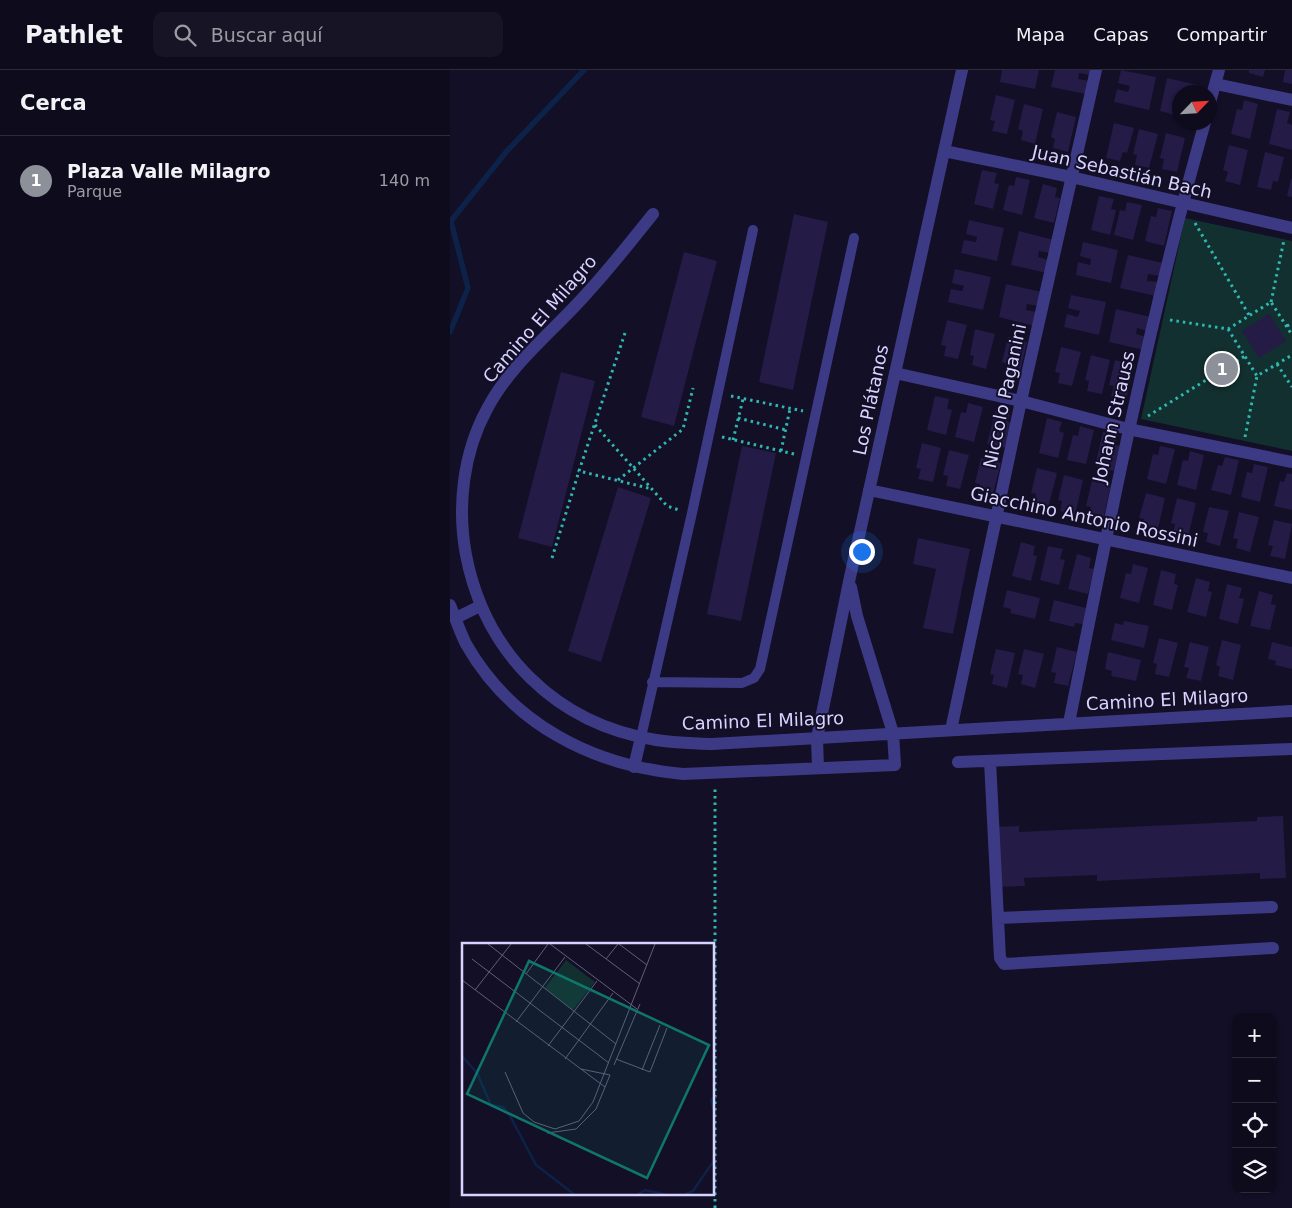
<!DOCTYPE html>
<html lang="es">
<head>
<meta charset="utf-8">
<style>
	body { margin:0; font-family:"DejaVu Sans",sans-serif; background:#171425; color:#f1f3f6 }
	.controls { position:absolute; right:15px; bottom:15px; display:grid; overflow:hidden; border-radius:10px; box-shadow:0 1px 4px #0004 }
	.controls button { width:45px; height:45px; display:grid; place-items:center; padding:0; border:0; border-bottom:1px solid #2e2b3b; background:#0e0b1c; color:#f1f3f6; font:25px sans-serif }
	.compass { position:absolute; left:722px; top:15px; width:45px; height:45px; border-radius:50%; background:#0e0b1c; box-shadow:0 1px 4px #0004; rotate:65deg }
	.you { position:absolute; left:411px; top:481px; width:18px; height:18px; margin:-12px; border:4px solid #fff; border-radius:50%; background:#1a73e8; box-shadow:0 0 0 8px #1a73e833 }
	.badge { display:grid; place-items:center; width:32px; height:32px; border-radius:50%; background:#8c9099; color:#fff; font-size:16px; font-weight:700 }
	.pin { position:absolute; translate:-50% -50%; border:2px solid #fff; box-shadow:0 1px 5px #0006 }
	.list { margin:0; padding:0; list-style:none }
	h2 { display:flex; justify-content:space-between; align-items:center; height:65px; margin:0; padding:0 20px; font-size:21px }
	h2 small { font-size:16px; font-weight:400; color:#9b9ba3 }
	.list li { display:grid; grid-template-columns:32px 1fr auto; gap:15px; align-items:center; box-sizing:border-box; height:90px; padding:0 20px; border-top:1px solid #2e2b3b }
	.list b { display:block; font-size:19px; white-space:nowrap }
	.list p { margin:0; font-size:16px; white-space:nowrap; color:#9b9ba3 }
	.list em { font-size:16px; font-style:normal; color:#9b9ba3 }
	.icon { flex:none; width:28px; height:28px; fill:none; stroke:currentColor; stroke-width:2; stroke-linecap:round; stroke-linejoin:round }
	.map { position:relative; flex:none; width:842px; height:1138px; overflow:hidden }
	header { display:flex; align-items:center; gap:30px; box-sizing:border-box; height:70px; padding:0 25px; background:#0e0b1c; border-bottom:1px solid #2e2b3b }
	header strong { font-size:24px }
	nav { display:flex; gap:28px; margin-inline-start:auto; font-size:18px }
	.search { width:350px; height:45px; background:#171425; display:flex; align-items:center; gap:12px; box-sizing:border-box; padding:0 18px; border-radius:10px; color:#9b9ba3; font-size:19px }
	main { display:flex }
	aside { flex:1; background:#0e0b1c }
	.map>svg:first-child { display:block }
	.green { fill:#12302f }
	.lines { fill:none; stroke-linecap:round; stroke-linejoin:round }
	.stream { stroke:#0c2248; stroke-width:5.5 }
	.building { fill:#241b47 }
	.path { stroke:#2fb8b0; stroke-width:3; stroke-dasharray:2.5 4; stroke-linecap:butt }
	.lane { stroke:#3d3a85; stroke-width:10 }
	.street { stroke:#3d3a85; stroke-width:12 }
	.labels { text-anchor:middle; stroke-width:4; stroke-linejoin:round; paint-order:stroke }
	.street-label { font-size:18px; fill:#d9d4ff; stroke:#130f26 }
	.inset-river { fill:none; stroke:#0c2248; stroke-width:2.5 }
	.inset-road { fill:none; stroke:#625e7d; stroke-width:1 }
	.view { fill:#0f766e; fill-opacity:0.15; stroke:#0f766e; stroke-width:2.5 }
	.inset-edge { fill:none; stroke:#d9d4ff; stroke-width:2.5 }
</style>
</head>
<body>
<header>
<strong>Pathlet</strong>
<div class="search"><svg class="icon" aria-label="search" viewBox="0 0 24 24"><circle cx="10" cy="10" r="6"/><path d="M15 15l6 6"/></svg>Buscar aquí</div>
<nav><a>Mapa</a><a>Capas</a><a>Compartir</a></nav>
</header>
<main>
<aside>
<h2>Cerca<small></small></h2>
<ul class="list">
<li><span class="badge">1</span><div><b>Plaza Valle Milagro</b><p>Parque</p></div><em>140 m</em></li>
</ul>
</aside>
<div class="map">
<svg width="842" height="1138" viewBox="0 0 842 1138">
	<rect width="100%" height="100%" fill="#130f26"/>
	<path class="green" d="M735,148L842,171V381L691,349Z"/>
	<g class="lines">
		<path class="stream" d="M0,262L18,218L1,151L56,82L134,0"/>
	</g>
	<path class="building" d="M552,0H589L585,19L550,12Z
		M605,0H642L641,5L629,3L628,9L640,11L636,24L601,17Z
		M671,0L706,7L699,40L664,32L667,19L678,22L680,16L668,13Z
		M799,0H815L813,7L799,3Z
		M835,0H842V14L833,12Z
		M717,8L752,16L751,22H729V46L710,41Z
		M546,25L565,30L557,64L542,61L545,51L540,50Z
		M794,30L808,34L800,69L781,64L787,39L792,40Z
		M574,34L593,39L585,74L571,70L573,61L568,59Z
		M827,39L840,42L837,53L842,55V80L819,74Z
		M607,42L626,47L618,82L603,78L605,69L601,67Z
		M664,53L684,58L677,83L673,82L670,91L656,88Z
		M689,59L708,64L699,98L685,95L687,85L683,84Z
		M716,63L735,68L727,102L712,99L714,89L710,88Z
		M779,75L798,80L790,115L775,111L778,102L773,100Z
		M815,82L834,87L828,112L823,111L821,120L807,117Z
		M532,100L547,103L544,113L549,114L543,139L524,134Z
		M566,107L580,110L572,145L553,140L559,115L564,116Z
		M841,109H842V127L837,126Z
		M593,114L607,118L605,127L610,128L604,153L584,148Z
		M649,126L664,129L661,139L666,140L660,165L641,160Z
		M677,132L692,135L683,170L664,165L670,140L675,141Z
		M708,138L722,141L714,176L695,171L701,146L706,147Z
		M344,144L378,152L343,320L309,312Z
		M519,150L554,158L547,191L511,183L514,170L526,172L527,167L516,164Z
		M569,161L604,170L601,183L589,181L588,187L599,190L597,203L561,195Z
		M633,172L668,180L661,213L626,205L628,192L640,195L641,189L630,186Z
		M234,182L267,191L224,356L191,347Z
		M678,185L713,193L710,206L698,204L697,211L709,212L706,226L670,218Z
		M505,199L541,207L533,240L498,232L501,219L512,221L514,216L502,213Z
		M556,214L592,222L589,236L577,234L576,240L587,242L584,256L549,247Z
		M621,225L656,232L649,265L614,257L617,244L628,247L630,241L618,238Z
		M666,239L701,247L698,261L687,258L686,264L697,267L694,280L659,272Z
		M819,244L836,271L809,288L792,261Z
		M497,250L517,255L508,289L494,286L496,276L491,275Z
		M525,259L545,264L536,299L522,295L524,286L520,285Z
		M558,267L577,272L569,307L555,303L557,294L552,292Z
		M611,277L631,282L622,316L608,313L610,303L605,302Z
		M641,285L660,290L652,324L637,321L639,311L635,310Z
		M665,290L684,295L676,330L661,326L664,316L659,315Z
		M111,302L145,311L102,477L68,468Z
		M485,326L499,329L497,339L502,340L496,365L477,360Z
		M518,333L533,337L524,372L505,367L511,342L516,343Z
		M546,339L560,342L558,352L563,353L557,378L537,374Z
		M597,348L612,352L609,361L614,363L608,388L589,383Z
		M630,356L644,360L636,394L617,390L623,365L628,366Z
		M653,362L668,365L665,375L670,376L664,401L645,396Z
		M472,373L491,378L483,412L468,409L471,399L466,398Z
		M292,376L326,383L291,551L257,544Z
		M710,376L725,379L716,414L697,409L703,384L708,385Z
		M499,380L519,385L510,419L496,416L498,406L493,405Z
		M740,381L754,385L746,420L727,415L733,390L738,391Z
		M775,387L789,390L781,425L761,420L768,395L772,396Z
		M531,388L551,393L542,427L528,423L530,414L525,413Z
		M804,394L818,397L810,432L791,427L797,402L802,403Z
		M587,398L607,403L598,438L584,434L586,424L581,423Z
		M837,403L842,404V440L824,436L830,411L834,412Z
		M614,405L633,410L625,445L610,441L612,431L608,430Z
		M642,411L661,415L653,450L638,446L641,437L636,436Z
		M168,417L201,428L151,592L118,581Z
		M696,423L715,428L707,463L692,459L694,449L689,448Z
		M727,428L746,433L738,467L723,464L725,454L721,453Z
		M759,437L779,441L770,476L756,472L758,463L753,462Z
		M789,442L809,447L800,482L786,478L788,469L783,468Z
		M824,450L842,454L835,489L820,486L823,476L818,475Z
		M468,468L520,479L503,564L473,558L486,499L463,494Z
		M571,472L585,476L583,485L587,486L581,511L562,506Z
		M598,476L613,479L610,489L615,490L609,515L590,510Z
		M627,484L641,488L639,498L644,499L638,524L618,519Z
		M683,494L698,498L689,533L670,528L676,503L681,504Z
		M711,500L726,504L724,514L728,515L722,540L703,535Z
		M746,508L760,512L758,521L762,522L756,547L737,542Z
		M777,514L792,518L789,528L794,529L788,554L769,549Z
		M557,520L590,528L585,549L560,543L561,539L553,537Z
		M809,521L823,525L821,534L826,535L820,560L800,556Z
		M604,530L636,538L633,554L625,553L624,557L599,551Z
		M674,551L699,556L694,578L661,570L665,553L673,555Z
		M709,568L728,573L719,607L705,604L707,594L703,593Z
		M772,570L791,575L783,610L768,606L770,597L766,595Z
		M740,572L759,577L751,611L736,608L739,598L734,597Z
		M822,572L842,577V599L825,595L826,591L818,589Z
		M607,577L627,582L618,616L604,613L606,603L601,602Z
		M546,579L565,583L557,618L542,614L544,605L540,604Z
		M574,579L594,584L585,618L571,614L573,605L568,604Z
		M658,582L691,590L686,611L661,606L662,601L655,599Z
		M833,746L836,808L810,809V803L647,811V805L574,808L575,816L548,817L545,757L569,756V762L807,751V747Z"/>
	<g class="lines">
		<path class="path" d="M745,153L799,245
			M821,232L834,170
			M720,250L778,259L821,232L842,265
			M837,256L842,253
			M778,259L807,306L842,285
			M175,263L129,401L202,419
			M827,294L842,317
			M281,326L353,341
			M698,346L795,286
			M288,348L336,360
			M145,355L217,436L229,440
			M272,367L344,384
			M795,367L807,306
			M283,370L293,329
			M331,381L340,339
			M168,410L233,359L243,318
			M102,488L129,401
			M265,1138V718"/>
		<path class="lane" d="M202,612L292,613L304,608L310,599L404,168
			M191,667L242,443L303,160"/>
		<path class="street" d="M766,14L842,30
			M759,36L769,0
			M494,81L621,107L842,158
			M203,144C182,170 161,197 138,222C105,260 61,293 37,339C13,383 7,437 16,485C35,583 106,654 206,670C224,673 243,673 262,674L842,641
			M445,303L571,331L678,359L842,392
			M419,420L842,508
			M0,535C5,547 10,562 16,574C62,655 144,696 233,704L445,695L443,663L407,546L401,517
			M6,548L30,536
			M619,653C659,451 699,250 755,52
			M501,660L571,331L646,0
			M540,691L550,888L554,894L823,878
			M508,692L842,679
			M184,697L191,667
			M368,698L367,668L400,507L512,0
			M548,848L822,837"/>
	</g>
	<g class="labels">
		<g class="street-label">
			<text transform="translate(672 102) rotate(13)" y="6">Juan Sebastián Bach</text>
			<text transform="translate(90 249) rotate(-49)" y="6">Camino El Milagro</text>
			<text transform="translate(555 326) rotate(-78)" y="6">Niccolo Paganini</text>
			<text transform="translate(421 330) rotate(-78)" y="6">Los Plátanos</text>
			<text transform="translate(664 347) rotate(-77)" y="6">Johann Strauss</text>
			<text transform="translate(634 447) rotate(12)" y="6">Giacchino Antonio Rossini</text>
			<text transform="translate(717 630) rotate(-3)" y="6">Camino El Milagro</text>
			<text transform="translate(313 651) rotate(-2)" y="6">Camino El Milagro</text>
		</g>
	</g>
	<g transform="translate(12 873)">
		<rect width="252" height="252" fill="#130f26"/>
		<path d="M104,17L133,39L111,67L83,45Z" fill="#12302f"/>
		<path class="inset-river" d="M0,113L15,130L29,162L41,164L47,171L74,222L113,252M253,153L249,157L253,171M175,252L183,247L206,252M222,252L231,248L253,216"/>
		<path class="inset-road" d="M26,1L154,101M88,1L175,66M124,1L178,41M157,1L185,22M10,16L147,120M144,16L156,1M64,31L86,1M0,37L143,144M13,47L49,1M54,79L103,14M86,103L135,38M103,116L151,50M154,116L188,129L205,85M152,122L178,61M180,127L198,82M43,129L61,170L72,179L93,186L117,178L131,159L193,1M85,190L114,186L134,166L148,132L119,126"/>
		<path class="view" d="M67,18L247,102L185,235L5,151Z"/>
		<rect width="252" height="252" class="inset-edge"/>
	</g>
</svg>
<div class="controls">
<button>+</button>
<button>−</button>
<button><svg class="icon" aria-label="locate" viewBox="0 0 24 24"><circle cx="12" cy="12" r="6"/><path d="M12 2v4M12 18v4M2 12h4M18 12h4"/></svg></button>
<button><svg class="icon" aria-label="layers" viewBox="0 0 24 24"><path d="M12 4l9 5-9 5-9-5zM3 14l9 5 9-5"/></svg></button>
</div>
<svg class="compass" viewBox="-18 -18 36 36"><path d="M0-13l5 13h-10z" fill="#e53935"/><path d="M0 13l5-13h-10z" fill="#9b9ba3"/></svg>
<div class="you"></div>
<div class="pin badge" style="left:772px;top:299px">1</div>
</div>
</main>
</body>
</html>
